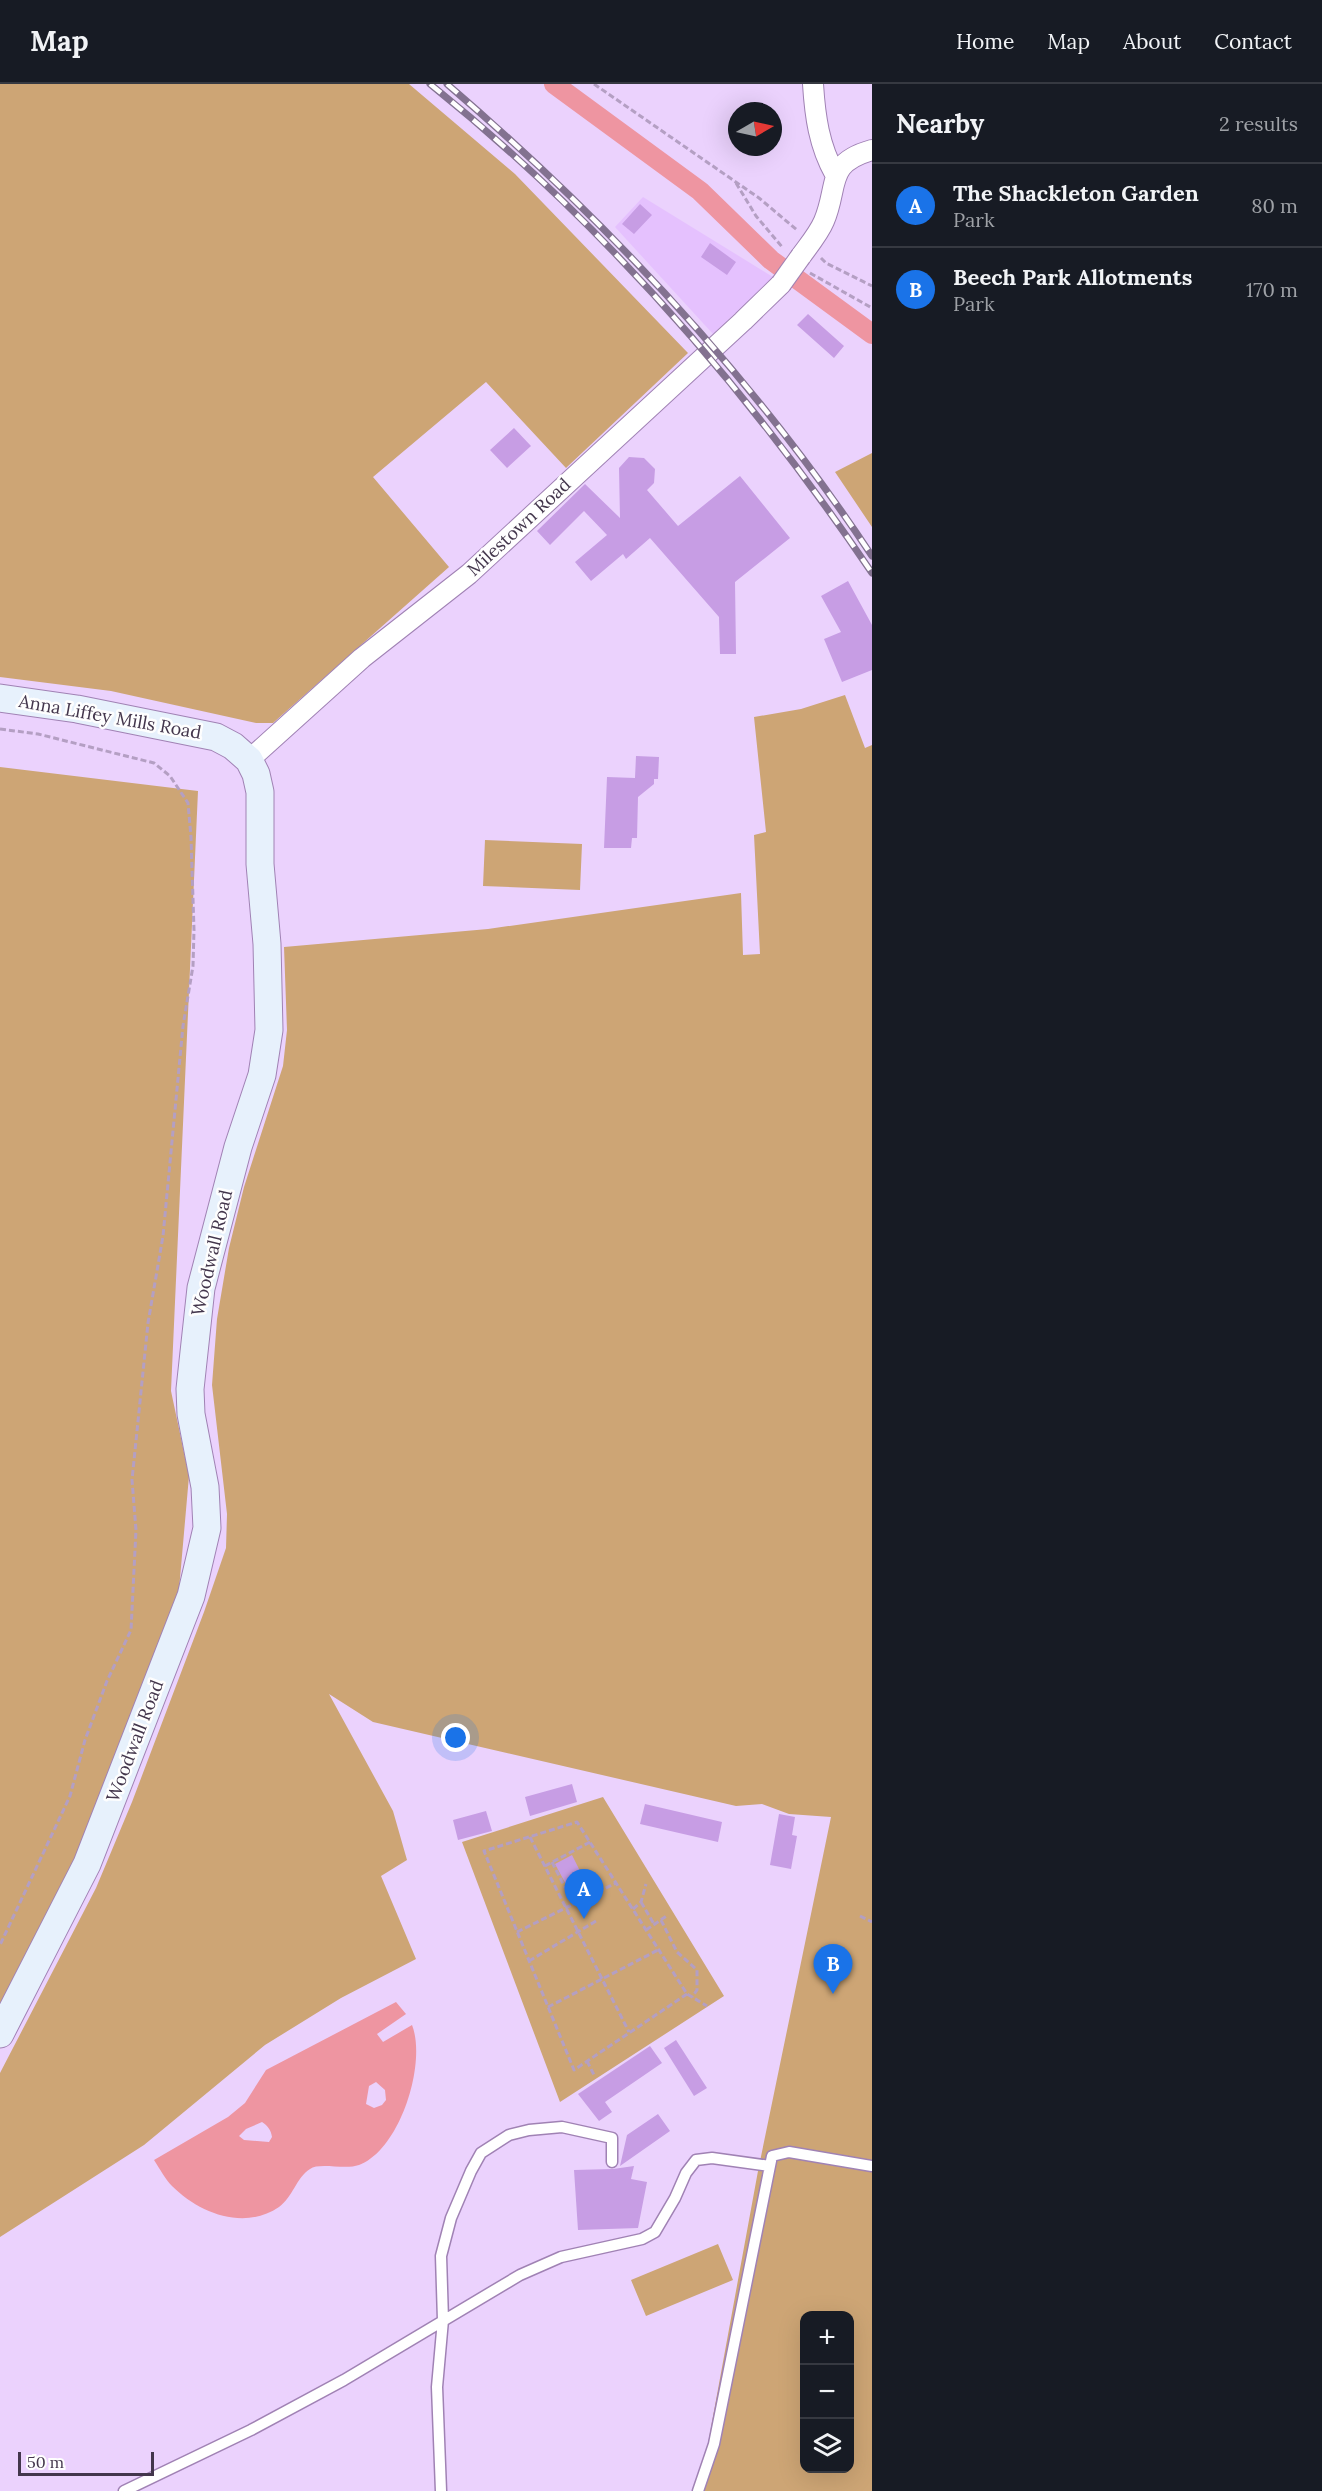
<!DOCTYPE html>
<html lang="en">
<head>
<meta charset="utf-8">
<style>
	body { margin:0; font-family:Lora,serif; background:#242831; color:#f1f3f6 }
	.controls { position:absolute; right:18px; bottom:18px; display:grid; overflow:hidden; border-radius:12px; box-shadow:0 6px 24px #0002 }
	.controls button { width:54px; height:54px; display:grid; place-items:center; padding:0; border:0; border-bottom:2px solid #363941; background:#171b24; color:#f1f3f6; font:30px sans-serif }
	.compass { position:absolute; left:728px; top:18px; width:54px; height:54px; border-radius:50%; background:#171b24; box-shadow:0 6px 24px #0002; rotate:81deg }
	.scale { position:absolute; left:18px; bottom:15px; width:136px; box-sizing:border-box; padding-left:6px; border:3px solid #43364c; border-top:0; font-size:16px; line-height:21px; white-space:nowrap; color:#43364c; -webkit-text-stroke:4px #fefefe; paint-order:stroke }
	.you { position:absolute; left:456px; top:1654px; width:21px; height:21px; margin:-15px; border:4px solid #fff; border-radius:50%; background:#1a73e8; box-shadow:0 0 0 9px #1a73e833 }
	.badge { display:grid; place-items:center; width:39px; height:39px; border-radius:50%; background:#1a73e8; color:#fff; font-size:20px; font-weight:700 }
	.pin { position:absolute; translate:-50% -50px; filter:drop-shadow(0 2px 3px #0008) }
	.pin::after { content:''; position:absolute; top:32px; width:21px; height:18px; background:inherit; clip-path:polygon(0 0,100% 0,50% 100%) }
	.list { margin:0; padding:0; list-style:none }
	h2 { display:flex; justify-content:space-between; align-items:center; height:78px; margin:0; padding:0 24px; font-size:26px }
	h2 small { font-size:20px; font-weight:400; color:#9ea1a6 }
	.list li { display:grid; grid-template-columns:39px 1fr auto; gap:18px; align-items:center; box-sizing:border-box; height:84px; padding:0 24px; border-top:2px solid #363941 }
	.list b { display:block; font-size:22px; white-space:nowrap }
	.list p { margin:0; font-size:20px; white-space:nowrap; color:#9ea1a6 }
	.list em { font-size:20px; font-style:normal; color:#9ea1a6 }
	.icon { flex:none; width:33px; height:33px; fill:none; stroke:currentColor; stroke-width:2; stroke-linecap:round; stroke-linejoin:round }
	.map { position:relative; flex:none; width:872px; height:2407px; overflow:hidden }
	header { display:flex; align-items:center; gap:36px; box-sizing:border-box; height:84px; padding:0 30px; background:#171b24; border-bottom:2px solid #363941 }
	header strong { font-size:28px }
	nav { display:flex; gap:33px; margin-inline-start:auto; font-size:21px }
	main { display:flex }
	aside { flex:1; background:#171b24 }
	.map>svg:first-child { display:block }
	.built { fill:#e5c1fe }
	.green { fill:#cda575; fill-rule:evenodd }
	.water { fill:#ee95a1; fill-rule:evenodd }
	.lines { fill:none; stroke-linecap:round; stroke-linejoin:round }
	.canal { stroke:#ee95a1; stroke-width:20 }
	.building { fill:#c79de4 }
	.lane-casing { stroke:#a082b4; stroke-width:13 }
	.street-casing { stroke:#a082b4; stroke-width:22 }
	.secondary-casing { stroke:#a082b4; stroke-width:29 }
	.path { stroke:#b49fc3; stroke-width:3; stroke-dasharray:6 3; stroke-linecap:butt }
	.lane { stroke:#fff; stroke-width:10 }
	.street { stroke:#fff; stroke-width:20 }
	.secondary { stroke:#e7f1fc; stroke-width:27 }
	.rail-casing { stroke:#837290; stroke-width:7 }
	.rail { stroke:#fefefe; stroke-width:4.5; stroke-dasharray:14; stroke-linecap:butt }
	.street-bridge-casing { stroke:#a082b4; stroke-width:22; stroke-linecap:butt }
	.street-bridge { stroke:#fff; stroke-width:20 }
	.labels { text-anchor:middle; stroke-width:5; stroke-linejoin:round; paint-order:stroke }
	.street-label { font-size:18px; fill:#43364c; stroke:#fefefe }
</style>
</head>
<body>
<header>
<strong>Map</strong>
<nav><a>Home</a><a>Map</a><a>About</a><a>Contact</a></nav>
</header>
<main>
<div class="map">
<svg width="872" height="2407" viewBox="0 0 872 2407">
	<rect width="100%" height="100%" fill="#ebd2fd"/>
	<path class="built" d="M643,113L773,193L713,250L615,143Z"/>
	<path class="green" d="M0,0H409L515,90L688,269L566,384L486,298L373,393L449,483L273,639H256L111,607L0,593Z
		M872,369V443L835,388Z
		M845,611L865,664L872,661V2407H692L705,2376L758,2087L831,1733L789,1730L762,1720L736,1722L373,1638L329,1610L393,1727L407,1776L381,1792L416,1875L341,1914L265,1961L144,2061L0,2153V1989L96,1804L132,1718L204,1528L226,1464L227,1430L212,1301L217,1235L229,1164L244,1103L283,982L287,946L284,863L488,845L741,809L743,871L760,870L754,751L766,748L754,633L801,625ZM804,2232H850V2384H804Z
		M0,683L198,707L171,1307L189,1392L178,1517L65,1807L0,1931Z
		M485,756L582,760L580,806L483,802Z
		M603,1713L724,1912L560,2018L462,1758Z
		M718,2160L733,2196L646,2232L631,2196Z"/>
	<path class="water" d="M396,1918L406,1930L377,1950L383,1958L412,1941C427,1979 400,2066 359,2081C345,2086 319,2078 310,2085C296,2094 293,2113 279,2123C244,2147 199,2129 172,2102C165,2095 160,2085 154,2076L228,2033L245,2019L266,1986ZM376,1998L385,2006L386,2016L382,2021L374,2024L366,2020L369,2002ZM262,2038C268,2042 271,2046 272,2053L269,2058L244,2056L239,2052L246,2045Z"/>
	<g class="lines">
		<path class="canal" d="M554,0L700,107L771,176L872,250"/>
	</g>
	<path class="building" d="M640,120L652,131L634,150L622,140Z
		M710,159L736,178L727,191L701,173Z
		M808,230L844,262L834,274L797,241Z
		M514,344L531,362L507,384L490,366Z
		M629,373L644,374L655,385L654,399L647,406L678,442L740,392L790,454L735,498L736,570H720L719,533L650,454L626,475L623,470L591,497L575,478L607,451L584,427L550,461L537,447L585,400L620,434L619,384Z
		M848,497L872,541V586L842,598L824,555L841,548L821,512Z
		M636,672L659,673L658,695H654V700L638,713L637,754H632L631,764H604L607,693L635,694Z
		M572,1700L577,1718L530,1732L525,1713Z
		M645,1720L722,1738L718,1758L640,1740Z
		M486,1727L492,1747L458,1756L453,1736Z
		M779,1730L795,1733L792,1751L797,1752L791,1785L770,1781Z
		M572,1771L591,1809L575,1817L555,1780Z
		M676,1956L707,2004L694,2012L664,1964Z
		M650,1962L662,1979L605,2018L612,2028L599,2037L578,2010Z
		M658,2030L670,2047L620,2082L627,2051Z
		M634,2082L631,2095L647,2098L638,2144L578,2146L574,2086L613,2085Z"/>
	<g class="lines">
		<defs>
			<path id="lane" d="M124,2407L251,2346L344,2296L520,2191L561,2173L642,2155L655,2148L675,2114L686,2089L696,2076L712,2074L770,2082
				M441,2407L437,2303L443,2236L441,2172L451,2134L471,2087L481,2069L509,2051L529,2046L562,2043L612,2054V2078
				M698,2407L714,2360L772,2072L789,2068L872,2082"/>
			<path id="street" d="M813,0C815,32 819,62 835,90
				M801,172C809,161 819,149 824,137C839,102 825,79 872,66
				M249,676L362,574L469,490L743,237L781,200"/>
			<path id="secondary" d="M0,614L77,625L216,653L233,662L249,676L256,690L260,708V780L267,860L269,946L262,991L238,1063L201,1204L190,1305L191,1330L205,1403L207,1444L191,1512L87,1780L0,1950"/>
		</defs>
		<use href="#lane" class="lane-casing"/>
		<use href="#street" class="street-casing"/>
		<use href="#secondary" class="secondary-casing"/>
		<path class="path" d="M594,0L759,114L797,146
			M736,99L756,132L783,164
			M821,174L826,179L872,202
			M810,189L872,224
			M0,645L38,650L154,679L170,692L188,719L191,753L194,846L193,882L183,942L163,1152L148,1239L132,1396L136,1446L131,1546L107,1597L85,1656L70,1712L0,1861
			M530,1753L629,1948
			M552,1778L574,1821
			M545,1782L590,1758
			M641,1818L654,1840
			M633,1825L641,1818L646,1800
			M860,1832L872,1838
			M661,1836L677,1868L697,1886V1906L692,1913
			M646,1846L668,1831
			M517,1848L616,1799
			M529,1877L596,1837
			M687,1910L574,1986L484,1767L577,1738L687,1910L707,1922
			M548,1923L658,1866
			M587,1977L594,1991"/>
		<use href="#lane" class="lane"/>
		<use href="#street" class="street"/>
		<use href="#secondary" class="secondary"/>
		<defs>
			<path id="rail" d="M430,0C602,138 749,307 872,489
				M447,0C608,138 754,294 872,472"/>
		</defs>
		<use href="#rail" class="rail-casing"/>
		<use href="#rail" class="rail"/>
		<defs>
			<path id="street-bridge" d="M781,200L801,172"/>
		</defs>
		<use href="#street-bridge" class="street-bridge-casing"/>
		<use href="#street-bridge" class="street-bridge"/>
	</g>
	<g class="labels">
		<g class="street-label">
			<text transform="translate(519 443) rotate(-43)" y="6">Milestown Road</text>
			<text transform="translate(110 633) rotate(10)" y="6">Anna Liffey Mills Road</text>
			<text transform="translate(212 1169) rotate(-77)" y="6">Woodwall Road</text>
			<text transform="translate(135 1657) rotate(-69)" y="6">Woodwall Road</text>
		</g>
	</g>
</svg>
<div class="controls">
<button>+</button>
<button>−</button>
<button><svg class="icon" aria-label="layers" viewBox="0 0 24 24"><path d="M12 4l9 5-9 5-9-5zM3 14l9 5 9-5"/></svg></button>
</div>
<svg class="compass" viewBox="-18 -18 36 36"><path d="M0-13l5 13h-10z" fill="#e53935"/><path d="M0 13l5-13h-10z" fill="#9ea1a6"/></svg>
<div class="scale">50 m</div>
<div class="you"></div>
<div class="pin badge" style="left:584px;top:1835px">A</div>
<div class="pin badge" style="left:833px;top:1910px">B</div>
</div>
<aside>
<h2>Nearby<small>2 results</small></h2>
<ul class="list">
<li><span class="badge">A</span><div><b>The Shackleton Garden</b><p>Park</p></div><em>80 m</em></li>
<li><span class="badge">B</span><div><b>Beech Park Allotments</b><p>Park</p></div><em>170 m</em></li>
</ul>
</aside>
</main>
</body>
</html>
